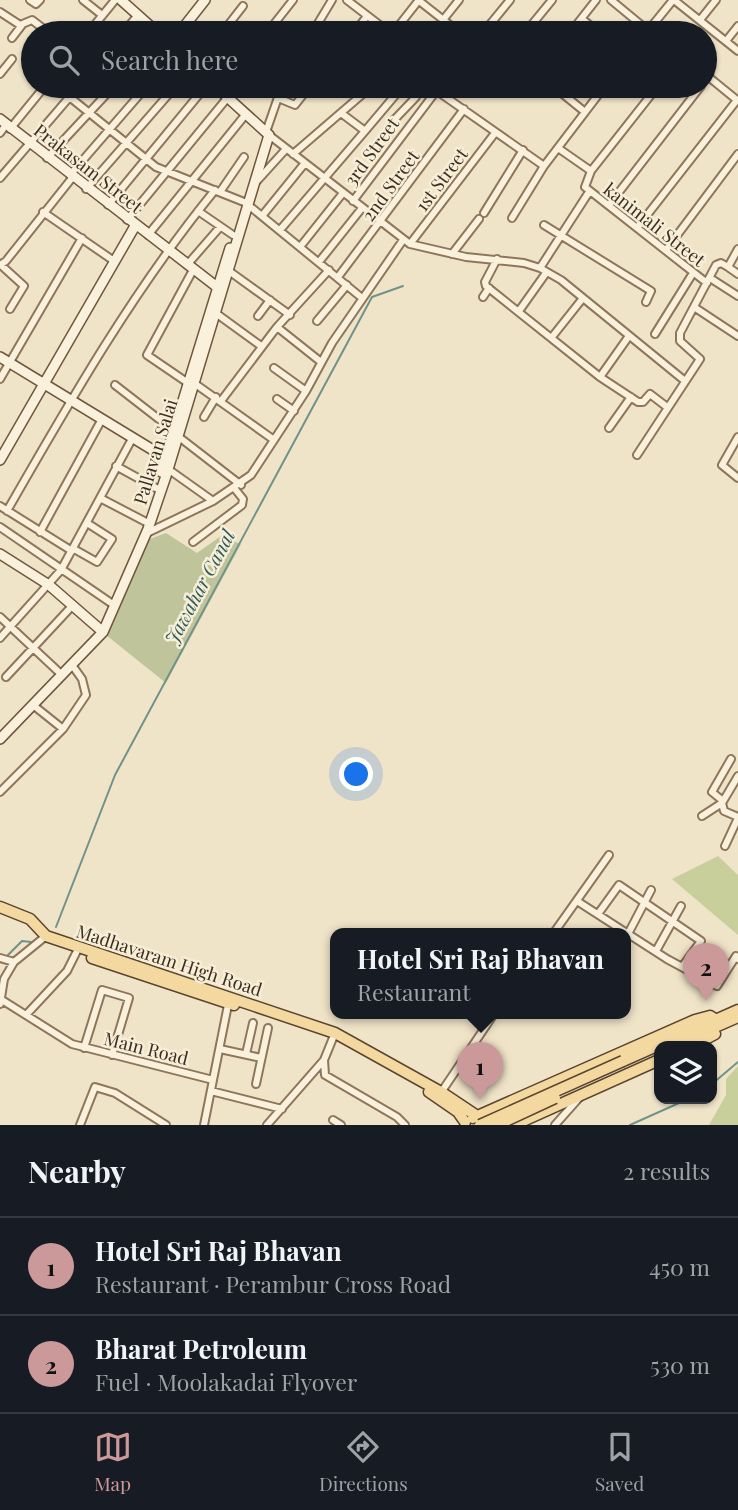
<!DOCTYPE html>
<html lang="en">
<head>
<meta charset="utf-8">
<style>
	body { margin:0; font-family:"Playfair Display",serif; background:#20242c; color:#f1f3f6 }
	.controls { position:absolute; right:21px; bottom:21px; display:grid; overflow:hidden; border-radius:14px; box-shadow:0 2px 5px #0004 }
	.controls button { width:63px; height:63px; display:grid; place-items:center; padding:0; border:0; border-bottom:2px solid #363941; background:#171b24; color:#f1f3f6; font:35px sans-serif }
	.you { position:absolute; left:357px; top:775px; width:24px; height:24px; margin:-18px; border:5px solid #fff; border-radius:50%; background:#1a73e8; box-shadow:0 0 0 10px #1a73e833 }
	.badge { display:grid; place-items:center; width:46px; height:46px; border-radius:50%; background:#cc999b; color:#111; font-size:23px; font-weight:700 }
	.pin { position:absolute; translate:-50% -58px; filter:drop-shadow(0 2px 4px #0008) }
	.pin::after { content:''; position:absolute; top:37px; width:24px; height:21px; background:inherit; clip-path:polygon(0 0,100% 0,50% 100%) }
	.popup { position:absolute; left:330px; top:928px; width:301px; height:91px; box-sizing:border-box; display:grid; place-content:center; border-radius:14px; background:#171b24; filter:drop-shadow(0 2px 5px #0005); font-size:23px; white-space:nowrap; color:#9ea1a6 }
	.popup b { font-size:26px; color:#f1f3f6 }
	.popup::after { content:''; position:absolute; left:50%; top:100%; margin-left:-14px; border:14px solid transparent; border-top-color:#171b24 }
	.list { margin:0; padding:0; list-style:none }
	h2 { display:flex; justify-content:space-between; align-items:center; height:91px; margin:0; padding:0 28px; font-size:30px }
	h2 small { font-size:23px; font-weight:400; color:#9ea1a6 }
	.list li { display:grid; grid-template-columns:46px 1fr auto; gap:21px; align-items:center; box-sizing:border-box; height:98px; padding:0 28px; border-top:2px solid #363941 }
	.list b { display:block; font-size:26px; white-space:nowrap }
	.list p { margin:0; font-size:23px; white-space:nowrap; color:#9ea1a6 }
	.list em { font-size:23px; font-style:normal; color:#9ea1a6 }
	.icon { flex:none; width:38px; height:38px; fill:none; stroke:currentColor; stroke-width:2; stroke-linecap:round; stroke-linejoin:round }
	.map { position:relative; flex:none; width:738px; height:1125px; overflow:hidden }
	.search { position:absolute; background:#171b24; box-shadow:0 2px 5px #0004; left:21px; right:21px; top:21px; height:77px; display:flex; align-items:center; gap:18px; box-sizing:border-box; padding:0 24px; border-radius:38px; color:#9ea1a6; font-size:26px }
	.sheet { height:287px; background:#171b24 }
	nav { display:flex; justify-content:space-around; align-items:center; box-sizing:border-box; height:98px; border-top:2px solid #363941; background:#171b24; font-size:19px; color:#9ea1a6 }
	nav a { display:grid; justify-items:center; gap:4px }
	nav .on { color:#cc999b }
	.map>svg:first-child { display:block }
	.green { fill:#c9cf9b }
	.cemetery { fill:#bfc49a }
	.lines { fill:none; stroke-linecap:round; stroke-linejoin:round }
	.stream { stroke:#6f938a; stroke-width:2 }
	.street-casing { stroke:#8d765c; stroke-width:10 }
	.secondary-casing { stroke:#6f573f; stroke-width:12 }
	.primary-casing { stroke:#5b4430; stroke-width:13 }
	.street { stroke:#faf1dc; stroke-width:6 }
	.secondary { stroke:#faf1dc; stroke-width:9 }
	.primary { stroke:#f3d9a0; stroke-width:10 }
	.primary-bridge-casing { stroke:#5b4430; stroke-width:13; stroke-linecap:butt }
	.primary-bridge { stroke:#f3d9a0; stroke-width:10 }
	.labels { text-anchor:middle; stroke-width:5; stroke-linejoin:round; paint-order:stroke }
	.street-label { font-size:18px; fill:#3d2e20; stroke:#f7eed8 }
	.water-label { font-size:19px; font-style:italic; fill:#2f5d5a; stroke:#f7eed8 }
</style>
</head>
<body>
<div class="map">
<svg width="738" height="1125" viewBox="0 0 738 1125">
	<rect width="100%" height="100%" fill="#f0e4c8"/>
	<path class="green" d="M718,856L738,875V935L672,879Z
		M738,1066V1125H709L726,1095V1079Z"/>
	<path class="cemetery" d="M166,533L197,553L221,536L241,544L166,683L106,635L147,540Z"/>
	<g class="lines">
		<path class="stream" d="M56,927L115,775L372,297L403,286
			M7,956L22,941L31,942
			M712,1084L738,1062
			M630,1125L688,1099"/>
		<defs>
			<path id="street" d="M30,0L36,4L40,0
				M83,0L102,15
				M347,0L390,33
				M418,0L460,33
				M611,0L651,33
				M674,0L738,51
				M0,12L20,25L32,20L49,33
				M582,19L600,33
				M443,20L459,0
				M700,20L716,0
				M317,25L332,0
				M647,32L673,0
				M88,33L115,0
				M123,33L138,15
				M222,33L243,6
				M267,33L293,0
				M354,33L367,16
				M393,33L419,0
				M483,33L510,0
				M525,33L552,0
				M570,33L596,0
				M12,38L22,25
				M726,41L738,26
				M0,74L12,59
				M705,74L738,101
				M56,86L156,167L244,202
				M527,86H528
				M553,86L585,112
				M658,86L591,171L585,187L707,283
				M437,91L544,166L605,86
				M278,98L295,105L310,86
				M394,120L416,97V93L408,86
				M10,129L45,86
				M365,131L403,86
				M266,132L282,86
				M0,133L6,125
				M269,135L410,244L466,257L524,263L540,268L561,280L685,381
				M558,148L591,171
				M293,154L372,86
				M47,158L114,86
				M70,175L147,86
				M0,178L79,86
				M257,181L286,149
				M86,189L168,95
				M220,192L244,157
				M353,201L440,86
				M247,204L362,298
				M108,205L206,86
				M609,205L701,86
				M198,211L233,235
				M43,212L114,261
				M484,213L523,150
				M262,216L305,163
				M512,218L544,166
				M127,220L228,97
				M544,225L651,291L646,302
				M637,228L737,100
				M280,230L365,131L341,113
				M148,235L246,114
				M410,244L495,133
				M300,247L343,193
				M666,250L738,154
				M452,254L479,219
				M497,259L485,282L486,286L600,377L638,402H643L650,394L667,407
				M319,262L362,208
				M0,265L6,261L72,178
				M187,265L220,227
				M2,266L24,286L10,309
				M728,267L738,274
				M540,268L589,192
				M229,271L290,315
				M338,277L464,109
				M710,278L738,296
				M483,297L489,288
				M694,307L738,336
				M519,311L546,273
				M217,314L261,346
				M258,316L270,300
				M317,321L347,285
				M277,327L321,362
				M655,334L693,273
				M552,337L583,298
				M274,368L306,391
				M600,377L629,336
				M0,379L82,238
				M188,383L147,355L193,270
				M194,383L274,440
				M115,385L173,430
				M277,399L294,411
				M221,401L277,327L329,270
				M204,417L216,397
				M609,428L631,397
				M179,437L241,485
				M738,437L722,465L738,478
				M637,455L700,359L680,341V333L716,265L721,263L728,267L738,249
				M116,466L156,488
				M168,469L213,501
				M100,498L146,522
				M0,506L72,551
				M7,511C70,401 134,289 215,190
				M0,527L114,605
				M40,532L102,419
				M147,533L213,501L251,475L306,391L332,343L403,240
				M193,542L242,505L243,499L235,489
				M74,549L97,562L112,539L87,523
				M0,617L62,675
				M0,638L61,570L133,437
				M6,677L73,605
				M33,705L63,729
				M0,792L63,729L86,695L82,679L72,665
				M723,801L712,792L731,759
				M722,803L724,811L738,817
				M702,816L722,803L738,776
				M725,846L738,818
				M577,901L667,959L717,986L736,956L738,959
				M598,914L619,885L701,941L682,967
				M553,934L609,855
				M628,934L651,890
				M656,951L681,906
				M0,958L14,962
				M2,1000L72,1044L213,1080
				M0,1004L4,979L14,962L46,936
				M26,1015L67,971L79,947
				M84,1048L102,990L129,998L112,1055
				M220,1049L261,1058
				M246,1054L253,1023
				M324,1060L325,1075L397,1117L405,1125
				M256,1084L268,1028
				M211,1091L282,1109
				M440,1094L494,1014
				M333,1120L341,1125
				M80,1125L95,1087L115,1093L166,1125
				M204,1125L229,1000
				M267,1125L324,1060L335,1033
				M555,1125L579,1098"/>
			<path id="secondary" d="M121,0L158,33
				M179,33L205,0
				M0,119L217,287
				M0,357L166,458
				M0,460L135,226
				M161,472L230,248
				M0,554L49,585L103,632
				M0,739L103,632L148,529L166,476L269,135L215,86"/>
			<path id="primary" d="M0,907L30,919L46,936L335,1033L441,1092L477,1116
				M92,958L234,1005
				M681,1042L738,1017
				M692,1046L715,1034
				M623,1061L738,1010
				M429,1092L458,1112L465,1122
				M473,1118L695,1020L710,1016L716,1020
				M514,1125L659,1060"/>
		</defs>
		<use href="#street" class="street-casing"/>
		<use href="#secondary" class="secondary-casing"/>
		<use href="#primary" class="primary-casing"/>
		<use href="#street" class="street"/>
		<use href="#secondary" class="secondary"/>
		<use href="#primary" class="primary"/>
		<defs>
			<path id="primary-bridge" d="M480,1125L623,1061
				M497,1125L555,1098"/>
		</defs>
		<use href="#primary-bridge" class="primary-bridge-casing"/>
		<use href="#primary-bridge" class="primary-bridge"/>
	</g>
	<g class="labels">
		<g class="street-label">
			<text transform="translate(372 152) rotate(-54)" y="6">3rd Street</text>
			<text transform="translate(88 169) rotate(38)" y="6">Prakasam Street</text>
			<text transform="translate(442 180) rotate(-53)" y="6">1st Street</text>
			<text transform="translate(391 186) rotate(-54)" y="6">2nd Street</text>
			<text transform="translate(654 225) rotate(38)" y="6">kanimali Street</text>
			<text transform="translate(156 452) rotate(-73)" y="6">Pallavan Salai</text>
			<text transform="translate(169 961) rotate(18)" y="6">Madhavaram High Road</text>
			<text transform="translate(146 1049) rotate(14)" y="6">Main Road</text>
		</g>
		<g class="water-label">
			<text transform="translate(200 587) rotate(-62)" y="7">Jawahar Canal</text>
		</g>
	</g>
</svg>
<div class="controls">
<button><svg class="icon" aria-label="layers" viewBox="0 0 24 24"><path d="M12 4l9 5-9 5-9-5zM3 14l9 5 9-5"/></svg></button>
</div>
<div class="you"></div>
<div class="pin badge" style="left:480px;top:1100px">1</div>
<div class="popup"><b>Hotel Sri Raj Bhavan</b>Restaurant</div>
<div class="pin badge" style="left:706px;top:1001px">2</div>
<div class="search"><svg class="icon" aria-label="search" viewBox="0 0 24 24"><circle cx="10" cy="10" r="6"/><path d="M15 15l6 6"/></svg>Search here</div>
</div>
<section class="sheet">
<h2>Nearby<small>2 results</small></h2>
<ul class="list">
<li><span class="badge">1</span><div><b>Hotel Sri Raj Bhavan</b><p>Restaurant · Perambur Cross Road</p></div><em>450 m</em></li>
<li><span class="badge">2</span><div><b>Bharat Petroleum</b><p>Fuel · Moolakadai Flyover</p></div><em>530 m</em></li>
</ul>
</section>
<nav>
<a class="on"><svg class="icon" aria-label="map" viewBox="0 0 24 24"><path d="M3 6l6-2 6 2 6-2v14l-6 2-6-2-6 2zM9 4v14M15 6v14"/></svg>Map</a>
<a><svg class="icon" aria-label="directions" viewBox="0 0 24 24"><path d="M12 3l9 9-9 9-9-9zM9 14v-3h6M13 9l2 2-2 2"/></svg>Directions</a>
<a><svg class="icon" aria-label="saved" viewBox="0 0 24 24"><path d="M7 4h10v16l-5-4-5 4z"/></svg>Saved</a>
</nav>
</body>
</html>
